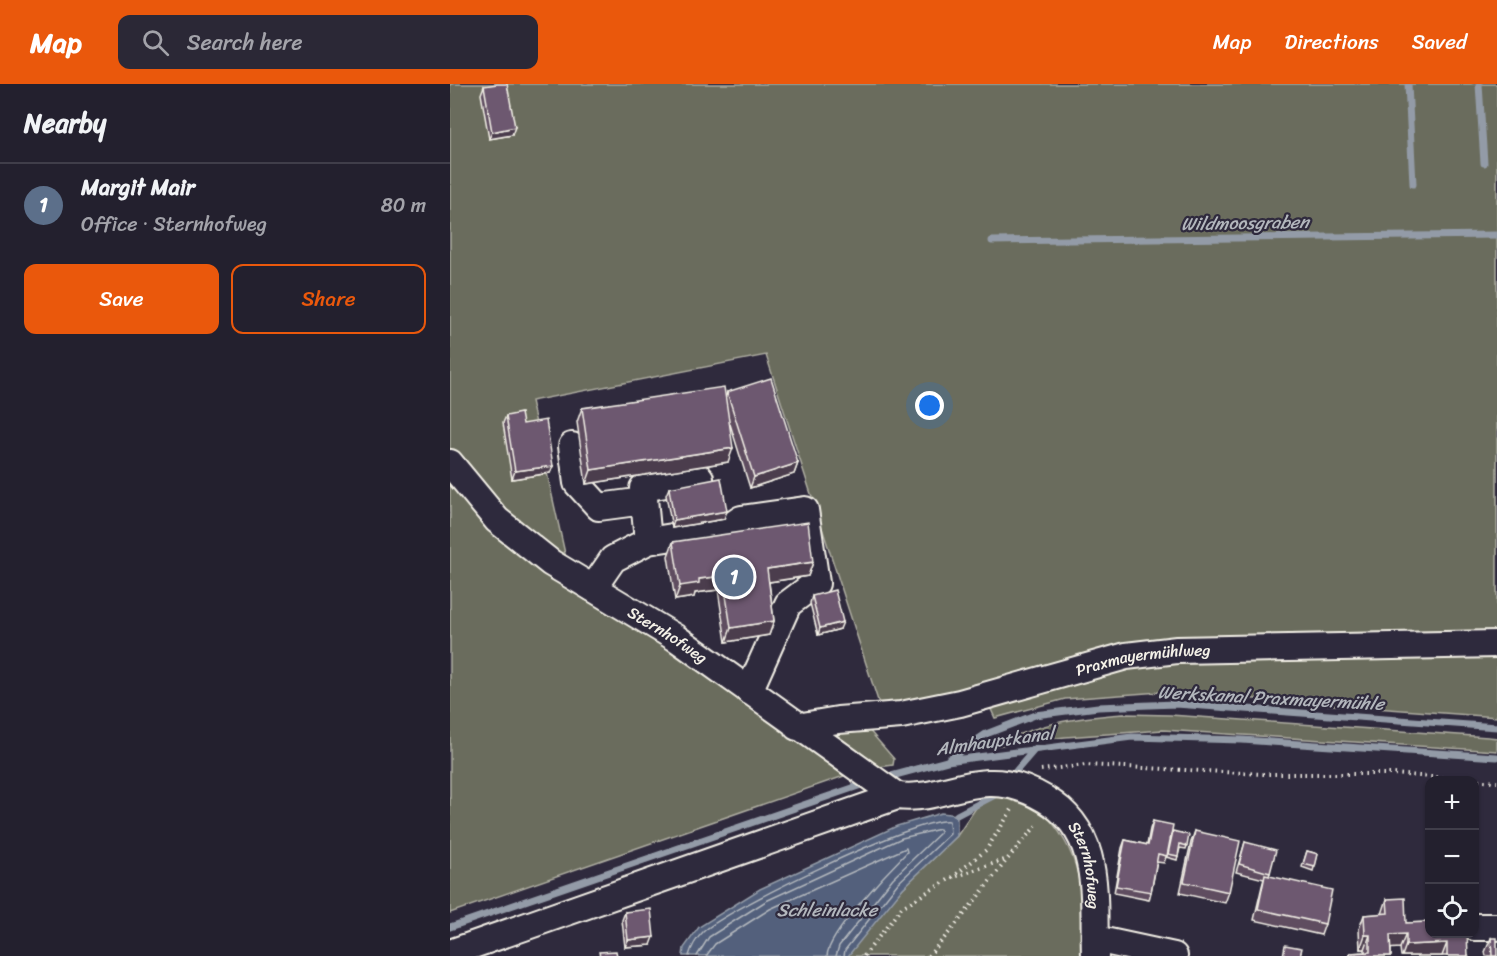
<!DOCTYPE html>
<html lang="en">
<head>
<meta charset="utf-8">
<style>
	body { margin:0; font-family:Sriracha,sans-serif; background:#2b2836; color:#f1f3f6 }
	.controls { position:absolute; right:18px; bottom:18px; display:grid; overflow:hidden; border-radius:12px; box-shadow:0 2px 4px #0004 }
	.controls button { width:54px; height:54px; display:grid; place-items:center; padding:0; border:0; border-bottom:2px solid #403e4a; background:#23202e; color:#f1f3f6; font:30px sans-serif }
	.you { position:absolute; left:480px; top:322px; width:21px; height:21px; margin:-15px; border:4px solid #fff; border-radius:50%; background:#1a73e8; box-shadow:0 0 0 9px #1a73e833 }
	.badge { display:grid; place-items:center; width:39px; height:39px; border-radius:50%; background:#ea580c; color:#fff; font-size:20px; font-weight:700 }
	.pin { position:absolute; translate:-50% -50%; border:3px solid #fff; box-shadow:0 2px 6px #0006 }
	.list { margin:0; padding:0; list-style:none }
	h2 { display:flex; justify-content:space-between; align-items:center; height:78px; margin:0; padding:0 24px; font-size:26px }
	h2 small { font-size:20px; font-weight:400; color:#a3a3aa }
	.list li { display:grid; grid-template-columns:39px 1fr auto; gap:18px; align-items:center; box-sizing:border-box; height:84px; padding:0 24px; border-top:2px solid #403e4a }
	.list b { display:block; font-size:22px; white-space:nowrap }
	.list p { margin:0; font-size:20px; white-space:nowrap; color:#a3a3aa }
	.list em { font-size:20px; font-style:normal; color:#a3a3aa }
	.actions { display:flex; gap:12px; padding:18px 24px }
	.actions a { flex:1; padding:14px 0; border:2px solid #ea580c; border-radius:12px; text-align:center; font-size:21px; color:#ea580c }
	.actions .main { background:#ea580c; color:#fff }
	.icon { flex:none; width:33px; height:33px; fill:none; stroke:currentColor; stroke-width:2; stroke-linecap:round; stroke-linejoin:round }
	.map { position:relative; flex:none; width:1047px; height:872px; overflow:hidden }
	header { display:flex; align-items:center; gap:36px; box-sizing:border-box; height:84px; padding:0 30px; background:#ea580c; color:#fff }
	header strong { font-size:28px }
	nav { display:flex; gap:33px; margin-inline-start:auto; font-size:21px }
	.search { width:420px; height:54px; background:#2b2836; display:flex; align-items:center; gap:15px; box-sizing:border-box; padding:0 21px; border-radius:12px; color:#a3a3aa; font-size:22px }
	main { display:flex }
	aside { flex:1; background:#23202e }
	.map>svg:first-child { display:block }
	.green { fill:#6a6c5d; stroke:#afaea2; stroke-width:1.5 }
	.water { fill:#52617c; stroke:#939ba7; stroke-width:1.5 }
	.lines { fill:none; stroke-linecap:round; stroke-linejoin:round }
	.shore { stroke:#b3b7bd; stroke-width:1.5 }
	.stream { stroke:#939ba7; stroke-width:7 }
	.minor-casing { stroke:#f4f1e8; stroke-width:30 }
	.path { stroke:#f4f1e8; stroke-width:4; stroke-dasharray:1.5 4.5; stroke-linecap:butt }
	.minor { stroke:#2f2a3d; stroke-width:26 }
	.wall { fill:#5e4d60; stroke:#f4f1e8; stroke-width:1.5 }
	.shaded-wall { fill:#4c3e4e; stroke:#f4f1e8; stroke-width:1.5 }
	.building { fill:#6d5970; stroke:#f4f1e8; stroke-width:1.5 }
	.labels { text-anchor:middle; stroke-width:4.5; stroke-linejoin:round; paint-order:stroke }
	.street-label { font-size:16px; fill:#f4f1e8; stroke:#2f2a3d }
	.water-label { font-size:18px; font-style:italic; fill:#b3b7bd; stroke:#2f2a3d }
</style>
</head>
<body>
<header>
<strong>Map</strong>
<div class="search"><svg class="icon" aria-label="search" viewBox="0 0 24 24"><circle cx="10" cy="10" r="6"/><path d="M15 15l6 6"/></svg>Search here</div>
<nav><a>Map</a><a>Directions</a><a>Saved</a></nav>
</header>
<main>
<aside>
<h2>Nearby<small></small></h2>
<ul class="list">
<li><span class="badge" style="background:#5c6f8a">1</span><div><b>Margit Mair</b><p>Office · Sternhofweg</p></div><em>80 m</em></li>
</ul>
<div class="actions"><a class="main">Save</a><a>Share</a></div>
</aside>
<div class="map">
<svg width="1047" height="872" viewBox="0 0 1047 872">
	<rect width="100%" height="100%" fill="#2f2a3d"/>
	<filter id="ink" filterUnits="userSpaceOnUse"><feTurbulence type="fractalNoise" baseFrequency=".0167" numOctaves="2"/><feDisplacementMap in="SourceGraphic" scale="12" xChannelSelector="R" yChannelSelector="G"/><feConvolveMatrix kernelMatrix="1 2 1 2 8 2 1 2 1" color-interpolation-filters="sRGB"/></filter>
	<g filter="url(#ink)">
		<path class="green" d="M0,0H1047V633L710,608L615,615L545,634L533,608L431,626L316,271L81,317L122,501L246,578L394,692L0,829Z
			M674,630L720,631L1038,653L1047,654V667L713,646L615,653L542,662C590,639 621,634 674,630Z
			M418,645L444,675L443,681L429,683L384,649Z
			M576,710C634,766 633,796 632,872H394L453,804L507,752L534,712Z"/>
		<path class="water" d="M491,729L507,731V752L453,804L398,872H233L234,864L249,843L310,805L447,742Z"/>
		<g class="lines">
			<path class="shore" d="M239,872C241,864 247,854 253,848C277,825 472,731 499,737L500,750L448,799L395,866L394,872
				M247,872L259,853L316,817L452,754L490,745V749L443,794L389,862L386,872
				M256,872L265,860L320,825L456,764L457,768C439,786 378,850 377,872"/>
			<path class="stream" d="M958,0L963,100
				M1029,0L1034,79
				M542,157L1047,151
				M499,675L536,650L585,631L648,623L726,620L1047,643
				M566,687L585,665
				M434,694L497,677L682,653L792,656L1047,673
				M507,731L547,710
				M0,843L417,699"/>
			<defs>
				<g id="minor">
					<path d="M122,362L127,399L149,423L194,417"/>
					<path id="s1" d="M0,379L47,436L101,479L226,554L447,712"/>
					<path d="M198,457L193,404L250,394"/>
					<path d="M143,504L163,475L198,457L278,444L291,435L355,426L366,499L338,520L299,607"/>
					<path id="s2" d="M347,643L388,636L451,631L510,619L676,572L727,566L1047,560"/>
					<path d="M1024,843H1047"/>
					<path d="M645,855L724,872"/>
					<path id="s3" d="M3,868L447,712C484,716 505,700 538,699C558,698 578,705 595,715C653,748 643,813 645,872"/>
				</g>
			</defs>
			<use href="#minor" class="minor-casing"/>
			<path class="path" d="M591,686L636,681L813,690H943L1047,698
				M507,792L557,775
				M414,872L452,823L503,793L536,766L563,724
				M478,872C518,830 549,781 589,739"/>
			<use href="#minor" class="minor"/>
		</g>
		<path class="wall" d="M34,2L62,51L39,55L31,10Z
			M277,308L348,379L344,390L300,404L280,340L278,378L136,400L127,338L132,324L276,312Z
			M56,332L73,340L103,382L100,389L62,395L53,339Z
			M219,404L274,435L222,444L216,411Z
			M223,458L363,478L358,492L319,498L324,537L319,551L276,558L268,506L245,509L244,513L225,516L218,472Z
			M362,512L390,545L368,551L360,519Z
			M703,737L737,762L736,765L730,764L727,776L716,773L714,779L707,778L701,808L699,816L664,809L672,764L675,756L697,761L700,745Z
			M745,747L779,808L775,819L730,809L741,758Z
			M795,758L820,789L819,792L875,840L871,851L804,836L812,802L814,795L786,788Z
			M857,767L868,770L863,787L852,783Z
			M937,815L956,839L980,838L1018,872H951L950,864H941V872H899L900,869L915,868V865H910L909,845L914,831L932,830Z
			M175,828L201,861L175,863L172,836Z
			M1041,854L1047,872H1036L1035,868Z"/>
		<path class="shaded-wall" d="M65,43L62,51L39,55L42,48Z
			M283,364L278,378L136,400L141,386Z
			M348,379L344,390L300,404L304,393Z
			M103,382L100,389L62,395L65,387Z
			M277,427L274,435L222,444L224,436Z
			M363,478L358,492L312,499L317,485Z
			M273,492L268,506L245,509L244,513L225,516L230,502L249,495Z
			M324,537L319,551L276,558L281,544Z
			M393,538L390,545L368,551L370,544Z
			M956,850L950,864L935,865L940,851Z
			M915,851H920L915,865H910Z
			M204,853L201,861L175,863L178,856Z
			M997,859L992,872H952L956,861Z"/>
		<path class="building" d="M47,0H57L65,43L42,48L34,2Z
			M321,294L348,379L304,393L277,308Z
			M274,303L283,364L141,386L132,324Z
			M71,329L73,340L96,336L103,382L65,387L56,332Z
			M271,394L277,427L224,436L219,404Z
			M358,438L363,478L317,485L324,537L281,544L273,492L249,495V499L230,502L223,458Z
			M385,506L393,538L370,544L362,512Z
			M703,737L723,741L717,772L708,770L701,808L666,802L675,756L698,761Z
			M723,747L739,751L737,762L730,760L728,772L718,770Z
			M745,747L790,757L779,808L734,798Z
			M795,758L826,766L820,789L789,780Z
			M857,767L868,770L865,783L853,780Z
			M815,791L882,806L875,840L808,825Z
			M955,814L956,839L980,838V849H1017L1018,872H997V859L956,861V850L940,851L941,872H901L900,869L920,868V851H915L914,831L938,829L937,815Z
			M201,825L204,853L178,856L175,828Z
			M1041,854H1047V872H1042Z
			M835,861L852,864L850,872H833Z
			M166,867L167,872H150L149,868Z"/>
	</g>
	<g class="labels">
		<g class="street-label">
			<text dy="6" stroke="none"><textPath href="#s1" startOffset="280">Sternhofweg</textPath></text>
			<text dy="6" stroke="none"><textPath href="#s2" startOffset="354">Praxmayermühlweg</textPath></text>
			<text dy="6" stroke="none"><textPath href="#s3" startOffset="705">Sternhofweg</textPath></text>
		</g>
		<g class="water-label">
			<text transform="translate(795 139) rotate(-1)" y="6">Wildmoosgraben</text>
			<text transform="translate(821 614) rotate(3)" y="6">Werkskanal Praxmayermühle</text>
			<text transform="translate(545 657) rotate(-8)" y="6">Almhauptkanal</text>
			<text x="377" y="832">Schleinlacke</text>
		</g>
	</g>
</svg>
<div class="controls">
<button>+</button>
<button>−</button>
<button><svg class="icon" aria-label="locate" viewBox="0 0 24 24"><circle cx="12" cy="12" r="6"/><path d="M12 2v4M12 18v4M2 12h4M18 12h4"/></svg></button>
</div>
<div class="you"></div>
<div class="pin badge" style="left:284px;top:493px;background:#5c6f8a">1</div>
</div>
</main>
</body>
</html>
